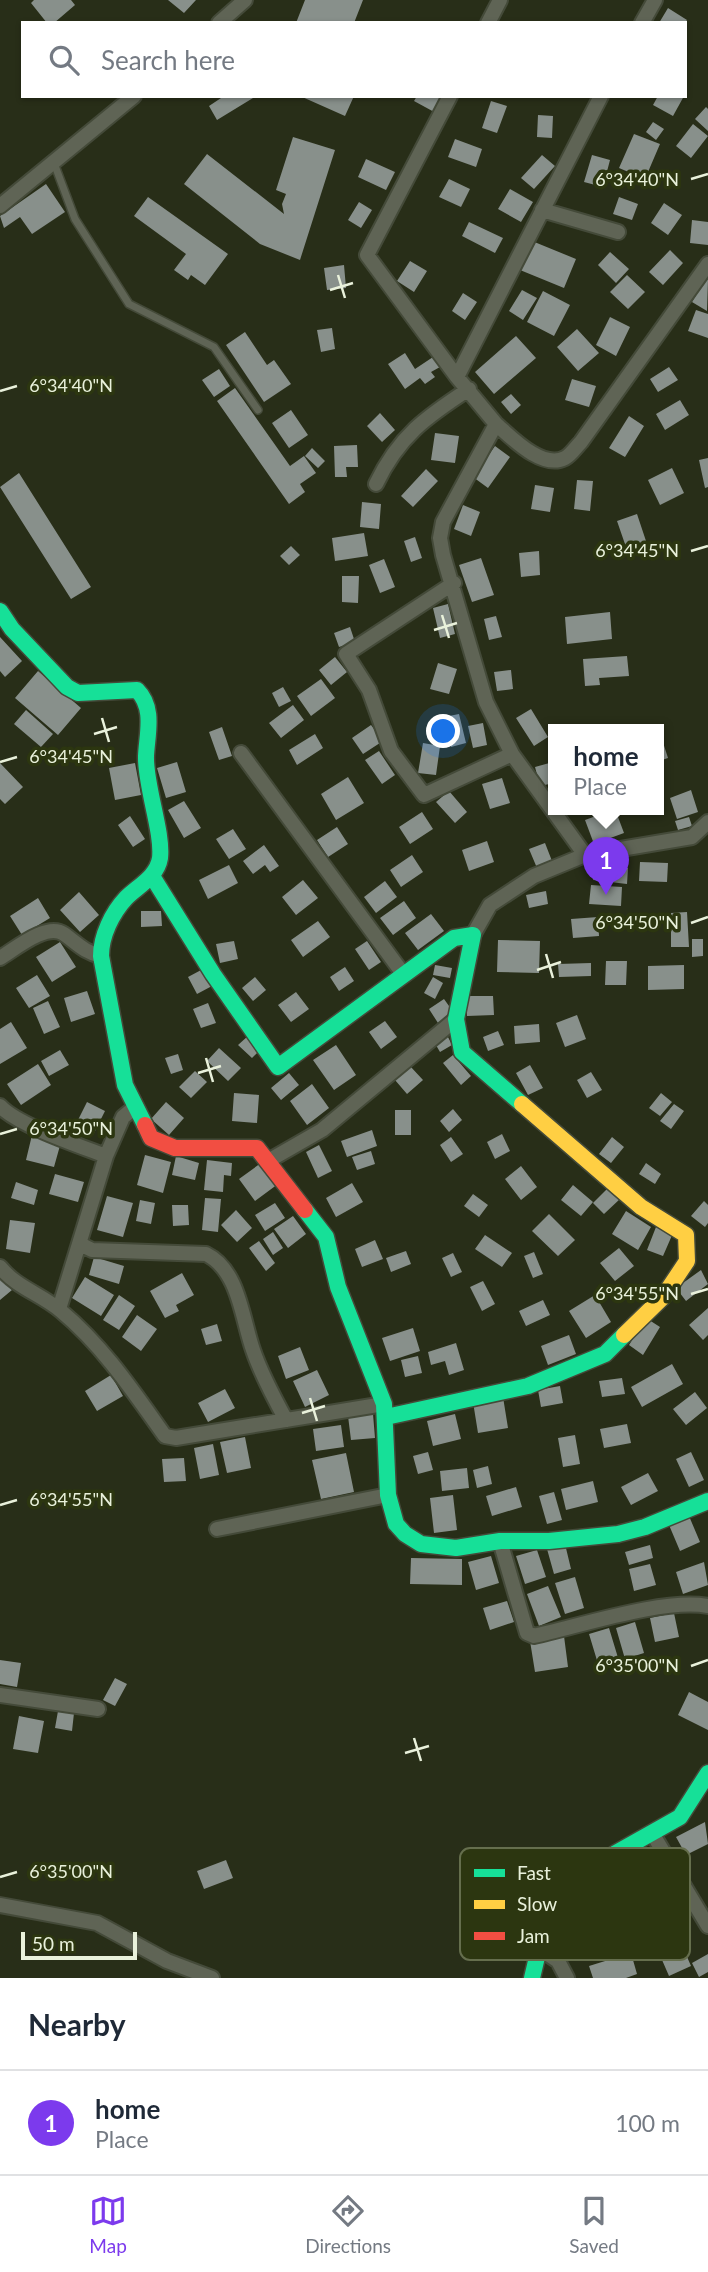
<!DOCTYPE html>
<html lang="en">
<head>
<meta charset="utf-8">
<style>
	body { margin:0; font-family:Lato,sans-serif; background:#f6f6f7; color:#1f2937 }
	.scale { position:absolute; left:21px; bottom:18px; width:116px; box-sizing:border-box; padding-left:7px; border:4px solid #e9f1db; border-top:0; font-size:19px; line-height:24px; white-space:nowrap; color:#e9f1db; -webkit-text-stroke:5px #2c3610; paint-order:stroke }
	.you { position:absolute; left:444px; top:732px; width:24px; height:24px; margin:-18px; border:5px solid #fff; border-radius:50%; background:#1a73e8; box-shadow:0 0 0 10px #1a73e833 }
	.badge { display:grid; place-items:center; width:46px; height:46px; border-radius:50%; background:#7c3aed; color:#fff; font-size:23px; font-weight:700 }
	.pin { position:absolute; translate:-50% -58px; filter:drop-shadow(0 2px 4px #0008) }
	.pin::after { content:''; position:absolute; top:37px; width:24px; height:21px; background:inherit; clip-path:polygon(0 0,100% 0,50% 100%) }
	.popup { position:absolute; left:548px; top:724px; width:116px; height:91px; box-sizing:border-box; display:grid; place-content:center; border-radius:0px; background:#fff; filter:drop-shadow(0 2px 5px #0005); font-size:23px; white-space:nowrap; color:#747a83 }
	.popup b { font-size:26px; color:#1f2937 }
	.popup::after { content:''; position:absolute; left:50%; top:100%; margin-left:-14px; border:14px solid transparent; border-top-color:#fff }
	.list { margin:0; padding:0; list-style:none }
	h2 { display:flex; justify-content:space-between; align-items:center; height:91px; margin:0; padding:0 28px; font-size:30px }
	h2 small { font-size:23px; font-weight:400; color:#747a83 }
	.list li { display:grid; grid-template-columns:46px 1fr auto; gap:21px; align-items:center; box-sizing:border-box; height:105px; padding:0 28px; border-top:2px solid #e0e1e3 }
	.list b { display:block; font-size:26px; white-space:nowrap }
	.list p { margin:0; font-size:23px; white-space:nowrap; color:#747a83 }
	.list em { font-size:23px; font-style:normal; color:#747a83 }
	.icon { flex:none; width:38px; height:38px; fill:none; stroke:currentColor; stroke-width:2; stroke-linecap:round; stroke-linejoin:round }
	.map { position:relative; flex:none; width:708px; height:1978px; overflow:hidden }
	.search { position:absolute; background:#fff; box-shadow:0 2px 5px #0004; left:21px; right:21px; top:21px; height:77px; display:flex; align-items:center; gap:18px; box-sizing:border-box; padding:0 24px; border-radius:0px; color:#747a83; font-size:26px }
	.sheet { height:196px; background:#fff }
	nav { display:flex; justify-content:space-around; align-items:center; box-sizing:border-box; height:98px; border-top:2px solid #e0e1e3; background:#fff; font-size:19px; color:#747a83 }
	nav a { display:grid; justify-items:center; gap:4px }
	nav .on { color:#7c3aed }
	.map>svg:first-child { display:block }
	.building { fill:#88908b }
	.lines { fill:none; stroke-linecap:round; stroke-linejoin:round }
	.lane-casing { stroke:#444a39; stroke-width:10 }
	.street-casing { stroke:#444a39; stroke-width:18 }
	.fast-casing { stroke:#444a39; stroke-width:19 }
	.slow-casing { stroke:#444a39; stroke-width:19 }
	.jam-casing { stroke:#444a39; stroke-width:19 }
	.lane { stroke:#5f6455; stroke-width:7 }
	.street { stroke:#5f6455; stroke-width:14 }
	.fast { stroke:#16e098; stroke-width:16 }
	.slow { stroke:#ffcf43; stroke-width:16 }
	.jam { stroke:#f24e42; stroke-width:16 }
	.ticks { fill:none; stroke:#e9f1db; stroke-width:2.5 }
	.key { fill:#2c3610; stroke:#656e4d; stroke-width:2 }
	.key-label { font-size:19px; fill:#e9f1db }
	.ticks-label { font-size:18px; text-anchor:middle; fill:#e9f1db; stroke:#2c3610; stroke-width:7; stroke-linejoin:round; paint-order:stroke }
</style>
</head>
<body>
<div class="map">
<svg width="708" height="1978" viewBox="0 0 708 1978">
	<rect width="100%" height="100%" fill="#282e18"/>
	<path class="building" d="M34,0H71L75,5L54,23H47L31,3Z
		M168,0H196L184,13Z
		M305,0H363L354,23H296Z
		M668,8L687,20L685,23H659Z
		M224,96H251L253,98L217,120L209,106Z
		M300,96H354L345,116Z
		M417,96H444L436,113L414,101Z
		M658,96H684L673,116L653,105Z
		M491,101L507,106L497,133L482,128Z
		M706,107L708,109V131L695,119Z
		M538,115L553,116L552,138L537,137Z
		M653,122L664,129L656,140L646,132Z
		M693,124L708,136L691,158L676,146Z
		M634,134L660,144L645,179L619,168Z
		M293,137L335,150L300,260L260,244L184,184L207,154L284,214L282,204L286,194L276,190Z
		M455,139L482,149L476,167L448,157Z
		M542,155L555,166L534,189L521,178Z
		M592,155L610,160L603,187L584,182Z
		M366,159L395,172L386,190L358,177Z
		M449,179L470,189L461,207L439,197Z
		M46,184L65,212L32,234L20,217L4,228L0,216Z
		M510,189L533,202L521,222L498,209Z
		M148,197L228,254L205,285L191,275L188,280L174,270L186,254L134,216Z
		M619,197L638,204L632,220L613,214Z
		M359,202L372,210L361,228L348,220Z
		M664,203L682,215L668,235L651,223Z
		M692,220L708,222V245L690,243Z
		M469,222L503,238L495,253L462,236Z
		M532,241L576,259L564,288L520,270Z
		M670,250L683,263L663,285L649,272Z
		M610,252L629,269L616,283L598,265Z
		M410,261L427,271L414,292L397,281Z
		M344,265L346,288L327,290L324,268Z
		M627,275L645,292L628,309L610,292Z
		M706,278L708,280L707,311L692,302Z
		M522,290L537,298L523,320L509,311Z
		M543,291L570,305L554,336L527,322Z
		M463,293L477,302L465,320L452,311Z
		M696,310L708,314V338L688,331Z
		M610,317L630,327L616,356L596,345Z
		M332,328L335,349L321,352L317,330Z
		M577,329L599,353L578,371L557,347Z
		M245,332L267,365L274,360L291,384L264,402L226,345Z
		M516,336L536,358L494,394L475,372Z
		M405,353L415,369L433,357L440,367L431,372L435,377L425,384L420,378L405,389L388,364Z
		M669,367L678,380L658,392L650,379Z
		M219,369L230,386L214,397L202,380Z
		M572,379L596,386L589,407L565,400Z
		M235,388L290,466L304,456L316,473L300,484L305,492L289,504L217,401Z
		M511,394L521,405L511,414L501,402Z
		M680,400L689,415L665,430L656,414Z
		M291,410L308,435L289,448L272,423Z
		M380,413L395,430L382,442L367,426Z
		M629,416L644,426L625,457L609,448Z
		M435,433L459,436L455,463L431,460Z
		M357,445L358,467H346L347,477H335L334,446Z
		M495,446L510,457L488,488L473,477Z
		M312,448L325,461L318,468L305,456Z
		M708,458V487L705,488L699,460Z
		M672,468L684,493L660,505L648,480Z
		M426,469L438,481L413,507L401,496Z
		M19,473L91,587L71,599L0,487Z
		M577,480L593,481L590,511L574,509Z
		M535,485L554,488L550,512L531,509Z
		M362,502L381,504L379,529L360,527Z
		M463,505L480,512L471,536L454,529Z
		M637,514L646,541L626,547L617,521Z
		M364,533L368,556L335,561L332,538Z
		M415,537L422,558L411,562L404,541Z
		M291,546L300,555L289,565L280,556Z
		M539,551L540,575L521,577L519,553Z
		M481,558L494,595L472,602L459,565Z
		M384,559L395,587L380,593L369,565Z
		M342,576H359L358,603L342,602Z
		M448,604L455,634L440,638L433,608Z
		M610,612L612,639L567,644L565,617Z
		M496,616L502,637L489,640L484,619Z
		M350,627L355,642L339,647L334,633Z
		M0,637L22,661L5,677L0,671Z
		M627,656L629,676L599,678L600,685L585,686L583,659Z
		M335,657L347,672L331,685L319,670Z
		M438,663L457,669L449,694L430,689Z
		M511,670L513,689L497,691L494,672Z
		M38,671L81,708L58,735L15,698Z
		M321,679L335,698L311,716L297,696Z
		M283,687L291,701L279,707L272,693Z
		M293,705L304,720L281,738L269,723Z
		M531,709L548,737L534,746L516,718Z
		M26,710L53,734L41,747L14,724Z
		M459,714L466,743L451,747L444,717Z
		M483,723L487,745L473,748L468,726Z
		M371,725L383,741L363,754L352,738Z
		M222,727L232,756L219,760L209,732Z
		M659,730L668,758L659,761Z
		M315,734L323,748L297,765L289,750Z
		M423,743L440,746L436,775L418,773Z
		M379,751L395,775L382,784L365,760Z
		M177,762L186,792L166,798L157,768Z
		M553,762L554,783L540,786L535,767Z
		M0,763L23,787L5,804L0,799Z
		M135,763L141,795L115,800L109,768Z
		M348,777L364,803L336,820L321,794Z
		M502,778L510,803L490,809L482,784Z
		M691,790L698,812L677,819L670,798Z
		M449,791L467,812L455,823L436,802Z
		M184,801L201,828L184,838L168,810Z
		M615,809L624,833L594,844L585,820Z
		M422,812L433,829L410,844L399,827Z
		M130,816L145,839L133,847L118,825Z
		M689,817L692,826L678,830L675,821Z
		M337,827L348,844L328,857L317,840Z
		M233,829L246,849L229,859L216,839Z
		M487,841L494,862L469,871L462,850Z
		M545,843L552,861L537,868L529,849Z
		M264,845L279,866L270,872L265,865L253,874L243,861Z
		M412,855L423,872L401,887L390,870Z
		M640,862L668,863L667,882L639,881Z
		M595,864L628,868L627,884L593,880Z
		M229,865L238,883L208,899L199,880Z
		M303,880L318,898L296,915L282,897Z
		M385,881L397,897L376,913L364,897Z
		M591,885L622,887L621,906L589,904Z
		M546,891L548,904L529,908L526,895Z
		M79,892L99,915L80,932L60,910Z
		M38,898L50,918L22,935L10,916Z
		M404,901L416,918L393,935L380,918Z
		M141,911H161L162,926L141,927Z
		M687,912L689,947H671V913Z
		M431,914L444,931L418,950L405,933Z
		M598,917L599,936L573,938L571,919Z
		M318,921L330,937L303,957L291,940Z
		M692,939H703V956L692,957Z
		M498,940L540,941L539,973L497,972Z
		M234,941L238,959L220,963L216,944Z
		M367,941L381,962L369,970L355,949Z
		M60,942L76,967L52,982L36,957Z
		M606,961H627L626,985H605Z
		M591,963V976L559,977L558,964Z
		M435,965L452,968L450,978L433,975Z
		M684,965V989L648,990V966Z
		M345,967L354,981L339,991L330,977Z
		M203,969L212,986L197,994L188,977Z
		M37,975L50,996L29,1008L16,988Z
		M255,977L266,990L253,1001L242,988Z
		M433,977L443,983L435,999L424,993Z
		M87,991L95,1014L71,1022L64,998Z
		M296,992L309,1009L291,1022L278,1005Z
		M467,996H493L494,1015L467,1016Z
		M444,999L454,1013L438,1023L429,1009Z
		M48,1001L60,1027L44,1034L33,1008Z
		M208,1003L216,1023L201,1028L193,1009Z
		M577,1015L586,1039L565,1047L556,1023Z
		M385,1021L397,1037L381,1049L369,1032Z
		M11,1022L27,1048L0,1064V1029Z
		M539,1024L540,1042L515,1044L514,1026Z
		M498,1031L504,1045L488,1051L483,1037Z
		M446,1033L452,1045L440,1052L433,1040Z
		M248,1036L261,1049L252,1058L238,1045Z
		M336,1045L356,1075L334,1090L313,1060Z
		M219,1048L241,1068L228,1081L207,1061Z
		M60,1050L69,1065L49,1076L41,1061Z
		M178,1054L183,1070L171,1074L165,1058Z
		M453,1055L471,1076L461,1085L443,1063Z
		M38,1064L51,1085L21,1105L7,1084Z
		M530,1065L543,1088L528,1095L516,1073Z
		M410,1066L423,1080L407,1094L395,1080Z
		M195,1071L207,1082L191,1098L179,1087Z
		M591,1072L602,1090L587,1098L577,1080Z
		M289,1073L299,1085L281,1100L271,1088Z
		M312,1084L329,1108L307,1125L290,1101Z
		M234,1093L259,1095L257,1123L232,1121Z
		M661,1093L672,1102L660,1116L649,1108Z
		M87,1102L105,1111L93,1135L75,1126Z
		M166,1102L184,1118L169,1135L151,1119Z
		M674,1104L684,1111L671,1129L660,1121Z
		M453,1109L462,1120L449,1132L440,1121Z
		M395,1110H411V1135H395Z
		M372,1130L377,1146L347,1157L341,1141Z
		M502,1134L510,1151L495,1159L487,1142Z
		M32,1135L61,1142L54,1167L26,1160Z
		M451,1137L463,1154L451,1162L440,1145Z
		M612,1137L624,1147L611,1163L599,1154Z
		M319,1145L332,1171L318,1178L306,1152Z
		M371,1151L375,1164L357,1170L352,1157Z
		M145,1155L171,1162L163,1193L137,1185Z
		M176,1156L199,1163L195,1180L172,1175Z
		M207,1160L232,1163L231,1176L224,1175L223,1192L204,1190Z
		M261,1163L278,1184L255,1201L239,1179Z
		M646,1163L661,1174L655,1184L639,1174Z
		M521,1166L537,1187L521,1200L505,1179Z
		M55,1174L84,1182L78,1202L49,1194Z
		M16,1182L38,1190L34,1205L11,1198Z
		M352,1183L363,1202L336,1217L326,1198Z
		M573,1185L593,1202L581,1216L561,1200Z
		M610,1186L621,1198L604,1214L593,1203Z
		M473,1194L488,1205L479,1217L464,1206Z
		M107,1196L133,1203L123,1237L97,1230Z
		M205,1198L221,1199L218,1232L202,1230Z
		M140,1200L155,1203L151,1224L136,1221Z
		M704,1201L708,1205V1223L705,1227L691,1216Z
		M275,1203L285,1218L265,1231L255,1215Z
		M172,1205H188L189,1225L173,1226Z
		M236,1210L252,1228L237,1242L221,1225Z
		M626,1211L651,1227L638,1250L612,1234Z
		M549,1214L575,1240L558,1256L532,1231Z
		M293,1216L306,1234L288,1248L274,1229Z
		M10,1220L35,1223L30,1253L6,1249Z
		M656,1227L673,1233L663,1256L647,1250Z
		M273,1232L283,1248L273,1255L263,1239Z
		M485,1235L512,1253L502,1267L475,1249Z
		M375,1240L383,1259L362,1267L355,1249Z
		M259,1241L275,1263L266,1271L249,1248Z
		M619,1248L634,1266L615,1281L600,1263Z
		M406,1251L411,1264L391,1272L386,1258Z
		M534,1252L543,1274L533,1278L524,1256Z
		M453,1253L462,1272L451,1277L442,1258Z
		M94,1257L124,1266L119,1284L89,1275Z
		M701,1270L708,1284L686,1301L676,1288Z
		M182,1273L194,1295L176,1305L179,1311L165,1318L150,1291Z
		M0,1277L12,1290L0,1300Z
		M85,1277L114,1295L101,1316L72,1298Z
		M483,1281L495,1304L482,1311L470,1287Z
		M119,1295L135,1306L119,1330L103,1320Z
		M595,1295L611,1322L586,1338L569,1311Z
		M543,1300L550,1315L526,1326L519,1311Z
		M708,1308V1335L703,1340L689,1325Z
		M137,1315L157,1329L141,1351L122,1337Z
		M646,1318L660,1327L643,1355L629,1345Z
		M217,1324L222,1341L206,1345L201,1329Z
		M413,1328L420,1351L390,1361L382,1338Z
		M569,1335L576,1354L548,1365L541,1346Z
		M456,1343L464,1370L449,1375L445,1361L431,1365L428,1352Z
		M300,1347L309,1370L286,1379L278,1356Z
		M418,1356L422,1373L405,1377L401,1360Z
		M672,1364L683,1384L642,1407L631,1387Z
		M317,1370L329,1395L305,1407L293,1381Z
		M111,1375L123,1396L97,1411L85,1391Z
		M622,1378L625,1394L602,1397L599,1381Z
		M560,1386L563,1403L541,1407L538,1390Z
		M225,1389L235,1408L208,1422L198,1403Z
		M695,1392L707,1408L686,1425L673,1409Z
		M503,1397L508,1428L478,1433L473,1402Z
		M373,1414L375,1438L351,1440L348,1416Z
		M455,1414L461,1439L433,1446L427,1421Z
		M627,1424L631,1443L604,1448L600,1429Z
		M341,1425L344,1447L316,1451L313,1429Z
		M575,1435L580,1464L563,1467L558,1438Z
		M245,1437L251,1468L227,1473L220,1442Z
		M213,1444L219,1475L200,1479L194,1448Z
		M428,1452L433,1470L418,1474L413,1456Z
		M691,1452L704,1480L689,1487L676,1459Z
		M346,1453L354,1492L321,1499L312,1460Z
		M184,1458L186,1481L164,1482L162,1459Z
		M488,1466L492,1484L477,1488L473,1470Z
		M467,1468L469,1488L442,1491L440,1471Z
		M648,1473L658,1491L631,1505L621,1487Z
		M593,1481L598,1502L566,1510L561,1489Z
		M516,1487L522,1507L492,1516L486,1496Z
		M554,1492L562,1520L547,1524L539,1496Z
		M453,1495L457,1530L434,1533L430,1498Z
		M689,1516L700,1542L680,1551L669,1525Z
		M565,1544L571,1569L554,1574L547,1549Z
		M650,1545L653,1558L629,1565L625,1552Z
		M537,1550L546,1577L525,1584L516,1556Z
		M491,1556L499,1583L476,1590L468,1562Z
		M411,1558L462,1559V1585L410,1584Z
		M704,1562L708,1585L683,1594L676,1572Z
		M650,1564L656,1585L634,1591L629,1569Z
		M575,1577L584,1608L565,1614L555,1583Z
		M548,1586L561,1617L539,1626L527,1594Z
		M507,1601L514,1622L490,1630L483,1608Z
		M674,1613L679,1637L655,1642L650,1618Z
		M635,1622L644,1653L625,1659L616,1628Z
		M609,1628L619,1661L599,1667L589,1634Z
		M564,1636L568,1667L535,1672L530,1641Z
		M0,1660L21,1663L17,1687L0,1684Z
		M115,1678L127,1684L115,1706L103,1700Z
		M689,1692L708,1702V1730L678,1715Z
		M58,1711L74,1713L72,1731L55,1728Z
		M19,1716L44,1721L38,1753L13,1749Z
		M705,1822L708,1844L686,1855L676,1837Z
		M649,1848L659,1864L641,1874L632,1857Z
		M226,1860L233,1878L204,1889L197,1871Z
		M631,1875L643,1908L624,1915L612,1882Z
		M610,1894L621,1921L596,1932L585,1905Z
		M671,1909L677,1925L642,1938L636,1922Z
		M678,1936L691,1966L669,1976L656,1946Z
		M631,1953L637,1974L626,1978H593L589,1966Z
		M708,1954V1972L699,1977L692,1963Z"/>
	<g class="lines">
		<defs>
			<path id="lane" d="M54,163L75,219L129,304L214,347L258,410"/>
			<path id="street" d="M219,23L245,0
				M488,23L500,0
				M642,23L655,0
				M450,96L367,255L457,377
				M0,206L134,96
				M542,210L618,232
				M496,424C511,437 542,470 565,458C571,455 576,447 581,442L708,264
				M376,484C399,436 426,417 469,389
				M454,583L346,654L369,690L391,751L424,795L512,754
				M241,753L404,975
				M585,855L692,837L708,822
				M473,935L490,905L534,876L585,855L512,754L486,702L443,555L440,538L443,522L496,424L457,377L601,96
				M0,958C15,949 47,922 64,934C78,944 84,952 101,956
				M0,1106C17,1125 80,1146 106,1156
				M268,1161L322,1130L456,1019
				M80,1244L92,1250L206,1254C239,1270 242,1319 253,1350C261,1374 274,1398 286,1420
				M0,1267C17,1288 41,1294 61,1311C103,1346 133,1391 165,1436L176,1438L384,1404
				M59,1309L106,1156L123,1117L134,1108
				M217,1529L388,1495
				M500,1541L527,1633L534,1636C580,1626 664,1598 708,1606
				M0,1695L98,1709
				M652,1833L708,1926
				M0,1905L97,1923L167,1961L212,1978
				M539,1948L558,1961L567,1978"/>
			<path id="fast" d="M0,611L12,629L67,687L78,693L137,690C155,708 147,734 146,756C145,785 163,832 160,858C157,877 138,886 126,898C112,913 101,936 101,956L125,1085L145,1125
				M152,876L213,974L278,1067L454,938L473,935L456,1019L462,1052L522,1104
				M305,1210L326,1237L338,1287L384,1404L388,1495L396,1524L405,1534L421,1544L456,1548L500,1541H549L618,1534L645,1527L708,1501
				M386,1417L528,1386L605,1354L624,1335
				M532,1978L541,1940L566,1893L616,1853L680,1817L708,1773"/>
			<path id="slow" d="M522,1104L641,1207L686,1235L687,1261L663,1297L624,1335"/>
			<path id="jam" d="M145,1125L151,1138L175,1148H257L305,1210"/>
		</defs>
		<use href="#lane" class="lane-casing"/>
		<use href="#street" class="street-casing"/>
		<use href="#fast" class="fast-casing"/>
		<use href="#slow" class="slow-casing"/>
		<use href="#jam" class="jam-casing"/>
		<use href="#lane" class="lane"/>
		<use href="#street" class="street"/>
		<use href="#fast" class="fast"/>
		<use href="#slow" class="slow"/>
		<use href="#jam" class="jam"/>
	</g>
	<path class="ticks" d="M691,179L708,174M338,275L345,298M330,290L353,283M0,391L17,386M691,551L708,546M442,615L449,638M434,630L457,623M102,718L109,742M94,734L117,727M0,762L17,757M691,923L708,917M546,954L553,978M537,970L561,962M206,1058L213,1082M198,1073L221,1066M0,1134L17,1129M691,1294L708,1289M310,1398L317,1421M302,1413L325,1406M0,1505L17,1500M691,1666L708,1660M414,1738L421,1761M405,1753L429,1746M0,1877L17,1872"/>
	<rect x="460" y="1848" width="230" height="112" rx="10" class="key"/>
	<rect x="474" y="1869" width="31" height="8" fill="#16e098"/>
	<rect x="474" y="1900" width="31" height="9" fill="#ffcf43"/>
	<rect x="474" y="1932" width="31" height="8" fill="#f24e42"/>
	<g class="key-label">
		<text x="517" y="1880">Fast</text>
		<text x="517" y="1911">Slow</text>
		<text x="517" y="1943">Jam</text>
	</g>
	<g class="ticks-label">
		<text x="637" y="186">6°34'40"N</text>
		<text x="71" y="392">6°34'40"N</text>
		<text x="637" y="557">6°34'45"N</text>
		<text x="71" y="763">6°34'45"N</text>
		<text x="637" y="929">6°34'50"N</text>
		<text x="71" y="1135">6°34'50"N</text>
		<text x="637" y="1300">6°34'55"N</text>
		<text x="71" y="1506">6°34'55"N</text>
		<text x="637" y="1672">6°35'00"N</text>
		<text x="71" y="1878">6°35'00"N</text>
	</g>
</svg>
<div class="scale">50 m</div>
<div class="you"></div>
<div class="pin badge" style="left:606px;top:895px">1</div>
<div class="popup"><b>home</b>Place</div>
<div class="search"><svg class="icon" aria-label="search" viewBox="0 0 24 24"><circle cx="10" cy="10" r="6"/><path d="M15 15l6 6"/></svg>Search here</div>
</div>
<section class="sheet">
<h2>Nearby<small></small></h2>
<ul class="list">
<li><span class="badge">1</span><div><b>home</b><p>Place</p></div><em>100 m</em></li>
</ul>
</section>
<nav>
<a class="on"><svg class="icon" aria-label="map" viewBox="0 0 24 24"><path d="M3 6l6-2 6 2 6-2v14l-6 2-6-2-6 2zM9 4v14M15 6v14"/></svg>Map</a>
<a><svg class="icon" aria-label="directions" viewBox="0 0 24 24"><path d="M12 3l9 9-9 9-9-9zM9 14v-3h6M13 9l2 2-2 2"/></svg>Directions</a>
<a><svg class="icon" aria-label="saved" viewBox="0 0 24 24"><path d="M7 4h10v16l-5-4-5 4z"/></svg>Saved</a>
</nav>
</body>
</html>
